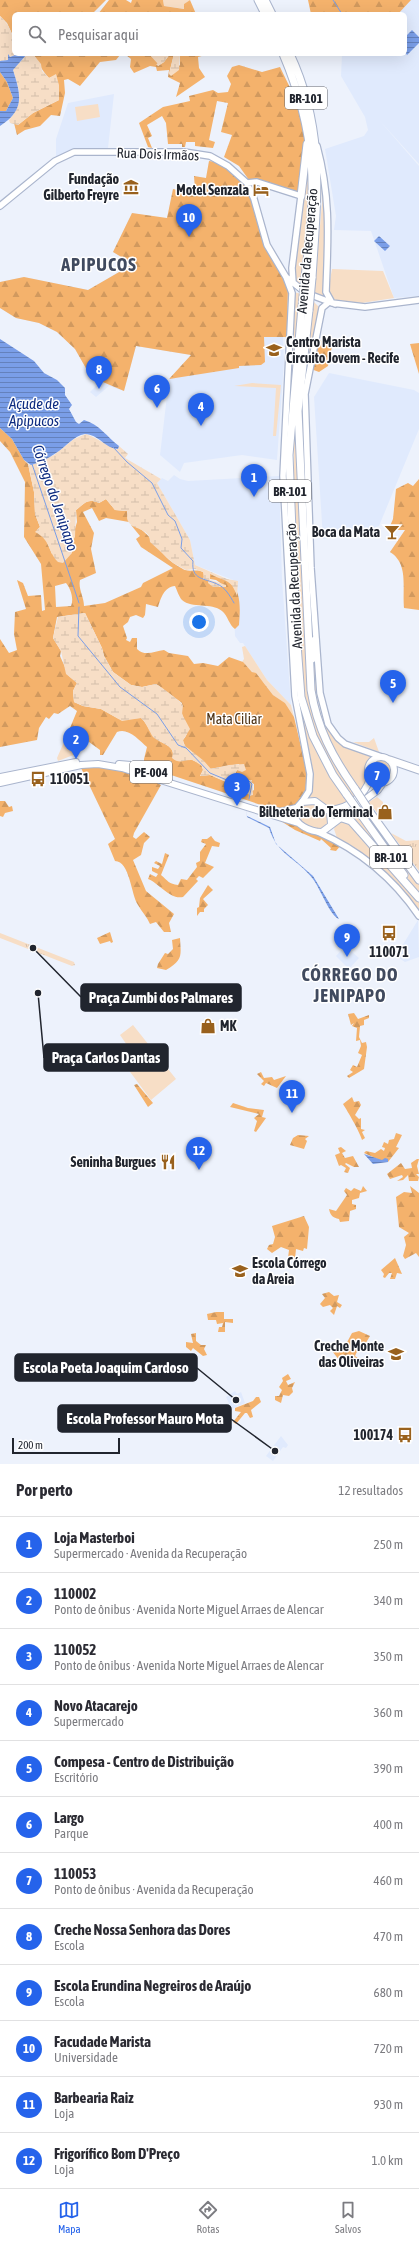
<!DOCTYPE html>
<html lang="pt">
<head>
<meta charset="utf-8">
<style>
	body { margin:0; font-family:"Asap Condensed",sans-serif; background:#f2f2f3; color:#2b2b33 }
	.scale { position:absolute; left:12px; bottom:10px; width:108px; box-sizing:border-box; padding-left:4px; border:2px solid #21252e; border-top:0; font-size:11px; line-height:14px; white-space:nowrap; color:#21252e; -webkit-text-stroke:3px #fff; paint-order:stroke }
	.you { position:absolute; left:199px; top:622px; width:14px; height:14px; margin:-10px; border:3px solid #fff; border-radius:50%; background:#1a73e8; box-shadow:0 0 0 6px #1a73e833 }
	.badge { display:grid; place-items:center; width:26px; height:26px; border-radius:50%; background:#2563eb; color:#fff; font-size:13px; font-weight:700 }
	.pin { position:absolute; translate:-50% -33px; filter:drop-shadow(0 1px 2px #0008) }
	.pin::after { content:''; position:absolute; top:21px; width:14px; height:12px; background:inherit; clip-path:polygon(0 0,100% 0,50% 100%) }
	.list { margin:0; padding:0; list-style:none }
	h2 { display:flex; justify-content:space-between; align-items:center; height:52px; margin:0; padding:0 16px; font-size:17px }
	h2 small { font-size:13px; font-weight:400; color:#7c7c81 }
	.list li { display:grid; grid-template-columns:26px 1fr auto; gap:12px; align-items:center; box-sizing:border-box; height:56px; padding:0 16px; border-top:1px solid #e1e1e2 }
	.list b { display:block; font-size:15px; white-space:nowrap }
	.list p { margin:0; font-size:13px; white-space:nowrap; color:#7c7c81 }
	.list em { font-size:13px; font-style:normal; color:#7c7c81 }
	.icon { flex:none; width:22px; height:22px; fill:none; stroke:currentColor; stroke-width:2; stroke-linecap:round; stroke-linejoin:round }
	.map { position:relative; flex:none; width:419px; height:1464px; overflow:hidden }
	.search { position:absolute; background:#fff; box-shadow:0 4px 16px #0002; left:12px; right:12px; top:12px; height:44px; display:flex; align-items:center; gap:10px; box-sizing:border-box; padding:0 14px; border-radius:6px; color:#7c7c81; font-size:15px }
	.sheet { height:724px; background:#fff }
	nav { display:flex; justify-content:space-around; align-items:center; box-sizing:border-box; height:56px; border-top:1px solid #e1e1e2; background:#fff; font-size:11px; color:#7c7c81 }
	nav a { display:grid; justify-items:center; gap:2px }
	nav .on { color:#2563eb }
	.map>svg:first-child { display:block }
	.built { fill:#e0eafd }
	.grass { fill:#f7dec6 }
	.forest { fill:url(#forest-firs); fill-rule:evenodd }
	.wetland { fill:url(#wetland-marsh) }
	.park { fill:url(#park-tufts) }
	.water { fill:url(#water-rules) }
	.lines { fill:none; stroke-linecap:round; stroke-linejoin:round }
	.stream { stroke:#7a9ee8; stroke-width:1 }
	.secondary-casing { stroke:#aab5cd; stroke-width:8 }
	.primary-casing { stroke:#aab5cd; stroke-width:8 }
	.highway-casing { stroke:#aab5cd; stroke-width:9 }
	.secondary { stroke:#fff; stroke-width:5.5 }
	.primary { stroke:#fff; stroke-width:6 }
	.highway { stroke:#fff; stroke-width:7 }
	.highway-bridge-casing { stroke:#aab5cd; stroke-width:9; stroke-linecap:butt }
	.highway-bridge { stroke:#fff; stroke-width:7 }
	.labels { text-anchor:middle; stroke-width:3; stroke-linejoin:round; paint-order:stroke }
	.shield { fill:#fff; stroke:#64666d; stroke-width:1 }
	.shield-label { font-size:13px; font-weight:bold; fill:#21252e }
	.street-label { font-size:14px; fill:#21252e; stroke:#fff }
	.poi-label { font-size:14px; font-weight:bold; fill:#21252e; stroke:#fff; text-anchor:end }
	.park-label { font-size:14px; fill:#4d3214; stroke:#fff }
	.water-label { font-size:15px; font-style:italic; fill:#0d2b80; stroke:#fff }
	.district-label { font-size:18px; font-weight:bold; letter-spacing:1px; fill:#404a5e; stroke:#fff }
	.leader { fill:none; stroke:#21252e; stroke-width:1.5 }
	.callout-dot { fill:#21252e; stroke:#fff; stroke-width:1.5 }
	.callout { fill:#21252e; stroke:#21252e; stroke-width:1.5 }
	.callout-label { font-size:15px; text-anchor:middle; font-weight:bold; fill:#fff }
</style>
</head>
<body>
<div class="map">
<svg width="419" height="1464" viewBox="0 0 419 1464">
	<defs>
		<pattern id="forest-firs" width="22" height="20" patternUnits="userSpaceOnUse"><rect width="22" height="20" fill="#f4b26c"/><path d="M5 1l3.5 6h-7zM16 11l3.5 6h-7z" fill="#d1995e"/></pattern>
		<pattern id="wetland-marsh" width="20" height="14" patternUnits="userSpaceOnUse"><rect width="20" height="14" fill="#f7dec6"/><path d="M1 5h8M5 5V1M11 12h8M15 12V8" fill="none" stroke="#d3beaa"/></pattern>
		<pattern id="park-tufts" width="24" height="20" patternUnits="userSpaceOnUse"><rect width="24" height="20" fill="#f7dec6"/><path d="M3 7l-1-3M5 7V3M7 7l1-3M15 17l-1-3M17 17v-4M19 17l1-3" fill="none" stroke="#d3beaa"/></pattern>
		<pattern id="water-rules" width="6" height="5" patternUnits="userSpaceOnUse"><rect width="6" height="5" fill="#7a9ee8"/><path d="M0 2.5h6" fill="none" stroke="#6481bc"/></pattern>
	</defs>
	<rect width="100%" height="100%" fill="#edf2fc"/>
	<path class="built" d="M310,0H419V164L380,121L419,166V296L394,298L371,231L334,230L336,216L325,149L364,136L368,130L365,117L341,76L342,54H405V14H321Z
		M114,94L108,148L74,149L56,157V139L68,103Z
		M209,161L260,234L270,258L288,284L287,337H283L284,362L277,460L242,455L184,463L180,472L160,455L169,379L191,355L136,346L124,391L109,386L96,397L90,392L100,382L91,377L75,349L57,332L39,323L16,318L0,308V282L24,277L88,290L133,264L113,252L132,213L167,219L173,189L182,191L195,189L194,176L206,178Z
		M329,373L414,390L419,393V429L379,526L352,535L323,539L314,397Z
		M174,475L180,479L188,481L279,476L282,579L291,705L267,680L243,643H240L235,636L233,580L195,565L190,540L157,483L162,478L168,481Z
		M418,920L419,957L405,962L396,956Z
		M345,946L359,958L349,969L336,956Z
		M233,1266L247,1267L246,1275L236,1276Z
		M235,1391L237,1394L241,1392L245,1403L232,1409L226,1397Z
		M281,1436L288,1445L286,1448L283,1447L273,1461L266,1456Z"/>
	<path class="grass" d="M163,0H190L184,4L185,9L164,6Z
		M98,104L100,117L77,121L75,107Z
		M309,157L310,221L302,289L294,284L293,270Z
		M321,174L326,218L325,292L323,296L314,295L322,203Z
		M332,269L383,271L394,298L362,303L335,300L328,291Z
		M294,292L301,294L288,437L293,601L285,440L293,358Z
		M314,302L320,308L304,382L312,303Z
		M252,383L281,385L276,436H273L276,388L234,386Z
		M294,434H297L306,670L309,695L323,732L311,673L315,654C315,682 315,724 340,743C351,751 366,753 378,757C366,761 365,773 367,784C359,795 341,810 326,806C319,804 316,799 309,797C321,772 301,728 297,701C296,694 297,686 297,679L309,736L324,766L345,796C335,770 316,746 309,719C298,674 301,626 298,580C296,531 293,483 294,434Z
		M245,646L267,680L291,705L294,717L285,703L273,695L263,682L242,662L244,659L242,647Z
		M70,728L76,739V754L58,761L57,758Z
		M374,738L379,752L353,742H369Z
		M370 770a12 12 0 1 1 24 0a12 12 0 1 1-24 0Z
		M377,797L383,802V820L371,805L367,808L419,883V895L362,812L416,894L346,816Z
		M313,802L327,810L329,822L319,830L305,824L297,818L296,809L300,806Z
		M338,820H347L410,891L419,902V913L354,849L337,838L334,829Z
		M133,1025L176,1079L151,1100L119,1057L129,1048L120,1035Z"/>
	<path class="forest" d="M0,0H106L92,14H14V38L7,23L0,16Z
		M109,0H126L131,3L132,0H163L164,6L184,9V4L190,0L196,14H98Z
		M308,0H411L398,14H311Z
		M33,54H138L137,56L149,54L157,61L158,66L164,62L170,54H174L169,74L180,65V54H209L198,57L199,68L205,77L176,97L180,83L168,77L169,70L157,71L156,67L150,66L134,73L130,67L131,59L126,55H120L116,60L100,62L80,86L68,79L64,80L65,93L60,116L51,115L40,126L25,130L17,135L14,123L18,125L33,113L59,100L56,75L49,78C42,71 39,63 33,54Z
		M239,65L262,72L280,67L295,98L306,133L299,194L249,180L239,166L224,157L232,135L221,132L228,103L217,101L209,140L215,142L213,148L195,146V142H186L185,147H182V144H168L166,123L162,116L147,125L152,136L148,138L152,148L148,147L139,123L163,107L190,101L189,96L213,90L218,93L228,92L231,84L227,76L232,67Z
		M0,72L7,82L13,98L6,111H0Z
		M209,161L216,162L238,176L246,187L256,212L265,248L288,284L287,337H264L265,362L261,365L239,366V368L169,379L191,355L136,346L124,391L91,377L75,349L57,332L39,323L16,318L0,308V282L24,277L88,290L133,264L113,252L132,213L167,218L173,189L182,191L195,189L194,176L206,178Z
		M318,339L332,346L328,366L319,372L311,369Z
		M419,343V374L410,344Z
		M0,428L12,439L24,460L28,464L34,492L35,514L40,527L37,530L46,539L52,554L72,553L70,545L77,522L76,510C85,503 87,498 99,503L106,499L115,510L127,511L129,522L106,518L99,521L92,508L83,512L94,533L91,549L96,573L80,580C78,589 84,597 84,606L105,603L141,587L143,583L173,568L141,547L136,539L140,536L131,525C149,529 156,550 172,562C175,564 182,569 185,570C191,572 197,569 203,572L205,575L203,579L209,580L208,583H212V586L226,587L216,580L210,579V573C216,577 225,578 230,582C242,591 240,612 239,625L235,629C229,625 228,616 222,611C211,602 192,609 182,600C179,597 177,590 175,586C164,587 161,598 158,607L146,604L145,615L143,618L136,615L130,617L128,622L123,626L127,638L126,640L130,642L132,638H137V649C145,657 155,651 164,650L169,653L188,656L194,664L203,663L218,666L229,657L243,662L252,672L256,673L273,695L285,703L294,717L307,772L305,794L295,807L287,810L267,807L144,766V759L147,747C139,740 128,727 117,732L103,755H100V750L85,739V737L76,739L70,728L77,711L70,706L58,714L54,713L49,719L46,717L39,728L37,740L0,747V639L9,653L17,650L14,634L15,612L26,609L17,580L23,583L28,596L41,595L42,611L45,610L41,564L24,537L25,482L10,452L0,441ZM66,583C71,589 74,599 71,606L56,607L55,586ZM85,613L102,648L104,656L113,672L131,685L142,687L156,684L182,703C182,706 181,710 182,713C183,723 194,727 183,740C185,753 204,758 209,769L239,764L241,770H237L235,774L254,784V790L247,794L243,788L242,789L210,775L200,776L203,770L201,764L190,759L180,761L173,756C174,745 162,744 157,739C150,733 147,723 141,718L119,719L101,709L83,706L74,702L73,691L77,683L69,676L60,656L61,651L53,638L57,617Z
		M419,479V610L404,608C402,587 409,564 390,552L405,530H395L390,526L393,519L396,489L408,483L413,486Z
		M99,767C121,769 142,774 161,785L134,833L133,837L136,839L144,832L150,837L144,843L141,855L133,860L146,891L174,914L169,923L171,932H164L156,922L150,924C147,917 142,912 138,905C131,895 130,861 115,861L108,844L115,839L81,768Z
		M0,801H5L9,807L12,806L13,811L5,813L3,817L0,816Z
		M276,818L317,833L341,845L336,851L330,850L331,848L321,839L320,841L295,830Z
		M211,836L215,841L220,843L219,847L212,846L205,863L214,867L203,878L199,876L196,879L198,881L183,897C170,900 159,883 148,879L150,874L156,877L158,874L152,871V867L158,869L160,866L154,863L156,861L162,864L165,853L169,855L161,875C168,881 169,884 178,885L181,879L187,880L197,867L196,863L200,861V852L206,844L201,842L202,839H207Z
		M208,885L213,890L203,899L208,905L204,909V912H200L197,916V908L199,907L200,898Z
		M110,932L113,942L111,943L110,941L100,944L97,938Z
		M180,938C181,956 183,960 166,970L157,968L158,964L165,953L168,954L173,949L172,940Z
		M354,1013L358,1019L369,1015V1018L364,1020V1025L360,1026L359,1037L362,1043L366,1042L367,1047L364,1069L349,1078L347,1076L353,1072L350,1070L353,1065L357,1067L362,1055L358,1053L361,1046L360,1040L356,1041L357,1028L352,1026L354,1023L351,1025L348,1014Z
		M261,1072L264,1078L272,1077L274,1080L286,1076L277,1088L266,1083L264,1086L261,1084L264,1081L257,1074Z
		M137,1084L153,1103L148,1107L134,1085Z
		M352,1097L354,1102L359,1101L361,1105L355,1115L359,1119L361,1118V1129L365,1130L362,1132L365,1138L362,1140C360,1132 348,1112 343,1104Z
		M233,1103L248,1108L264,1110L262,1117L266,1118L256,1132L254,1131L257,1121L254,1118L259,1114L230,1107Z
		M396,1133L402,1135L396,1147L399,1148L388,1162V1159L382,1161L364,1153L366,1151L375,1153L381,1149L384,1151L385,1148L382,1147L384,1142L388,1144L389,1140L394,1139Z
		M298,1135L309,1136L305,1139L307,1141L304,1149L290,1145L293,1138Z
		M341,1147L346,1151L342,1153L345,1158L353,1156L359,1167H354L346,1163L345,1164L350,1168L348,1173L344,1172L346,1168L341,1165L339,1166L335,1155L340,1153L338,1148Z
		M417,1159H419L417,1166L419,1174H416L419,1177L418,1181H409L408,1175L403,1180L397,1181L403,1177L402,1175L390,1179L387,1174L401,1163L405,1169L412,1168L411,1163Z
		M363,1186L367,1191L360,1193L359,1198L352,1200V1204L356,1205V1209L350,1211L349,1221L340,1222L339,1219C333,1218 330,1215 329,1209L336,1211L347,1195L344,1191L346,1188L351,1191L354,1188L361,1191Z
		M410,1186L419,1193V1257L416,1253L405,1259L403,1256L406,1245L404,1237L409,1233L399,1227L396,1197L404,1192L412,1193Z
		M304,1216L309,1227L307,1249L304,1248L303,1251L296,1249L295,1259L288,1258L289,1250L281,1247L272,1253L267,1249L269,1245L273,1244L275,1237L272,1226Z
		M395,1258L402,1274L397,1273L395,1279H390L392,1273H389L385,1278L383,1277L384,1274L381,1270Z
		M329,1292L334,1296L339,1295L337,1302L342,1305L340,1308L337,1306L334,1315L330,1311L333,1308L330,1305L323,1307L320,1304L325,1298L322,1294Z
		M216,1312H224V1319H233V1323L225,1322V1332H218L219,1327H222L223,1323L217,1324L216,1320H208L207,1314Z
		M359,1331L370,1336L364,1346L360,1345L355,1356L361,1360L357,1363L347,1356L340,1361L332,1351L342,1344L345,1346L352,1333Z
		M196,1333V1341L201,1345H206L204,1349L207,1355L203,1356L193,1348L191,1351L186,1347V1342L193,1343L191,1334Z
		M288,1374L291,1379L286,1381L288,1385L295,1382L292,1388L293,1392L289,1396L283,1395L281,1403L275,1400V1396H279L282,1390L279,1387L283,1381L282,1378Z
		M256,1397H259L261,1402L251,1410L253,1417L250,1418L247,1413H245L236,1424L233,1422L241,1412L235,1411V1408L253,1401Z"/>
	<path class="wetland" d="M0,16C12,27 14,38 14,54H20L10,57L8,55V60L0,61Z
		M27,54H33L41,64L42,71L49,78L56,74L59,85V100L33,113L18,125L10,123L9,120C24,103 20,91 13,70Z
		M149,54H170L164,62L158,66L156,64H158Z
		M174,54H180L179,70L171,76L169,74Z
		M86,434C97,438 107,446 118,449L119,446L128,454L125,458L161,479L157,483L190,540L195,565L227,579L238,581L237,596C231,578 225,582 210,574V580L226,585V587H213L208,583L209,580H204L203,572L195,569L186,570L173,563L150,542C150,527 133,531 128,521C126,518 128,514 127,511L115,510L106,499L99,503C87,498 85,503 76,510L75,537L70,545L72,553L63,563L58,562C47,551 51,540 35,532L40,527L35,514L34,492L28,464L31,465L54,455L74,439Z
		M85,613L102,648L104,656L113,672L131,685L142,687L156,684C162,687 180,701 183,705L182,714L190,729L183,740L184,745L204,761L211,769L229,765L244,764L246,770L242,772L237,770L235,774L245,780H252L253,795L250,796L243,788L240,790L233,784L210,775L200,776L203,770L202,766L193,760C184,759 180,765 172,758L173,752C169,743 159,743 153,737C149,731 146,722 141,718L122,721L101,709L83,706L74,702L73,691L77,683L66,674L61,651L53,638L58,617Z"/>
	<path class="park" d="M391,833L406,841L419,840V871Z
		M0,933L74,962L75,965L72,966L0,938Z"/>
	<path class="water" d="M412,30L419,37V43L407,55L405,52V37Z
		M8,54L10,57L18,54H27L13,70C21,95 25,110 0,126V111H6L13,98L7,82L0,72V61L8,60Z
		M379,236L390,246L385,251L374,241Z
		M0,339L34,361L44,373L57,380L65,388V395L72,405L69,409L76,422L79,424L84,420C99,424 107,437 119,446L118,449C106,449 98,434 85,434C74,435 65,448 56,453C49,458 39,463 31,465L24,460L12,439L0,428Z
		M246,807L247,816L270,827L276,844L313,876L339,919C330,916 320,888 313,879C297,858 277,855 269,828L247,817Z
		M364,1154L382,1160L385,1158L388,1159V1162L373,1164Z"/>
	<g class="lines">
		<path class="stream" d="M333,0L342,14
			M113,447L127,462L152,483L168,515L175,521L182,539L181,548L193,561C191,580 204,578 217,584C225,587 230,596 234,603
			M32,464L79,603
			M79,607L78,636L120,687L157,714L178,745L186,748L210,773L234,783L241,789L248,780L252,784L249,799"/>
		<defs>
			<path id="secondary" d="M317,146C331,198 328,239 326,292L331,301
				M247,183L257,182L301,196L292,268L293,283
				M0,206L55,161L74,152H184L210,156L228,166L247,183L254,199L267,245L286,277L306,293L335,304
				M286,277L292,293L283,476L295,696L310,774L309,791L302,802
				M328,303L322,308L305,394L311,568L320,693L328,724L338,738L345,744L382,757
				M332,303L365,307L419,300
				M318,832C359,850 394,879 419,916"/>
			<path id="primary" d="M368 770a13 13 0 1 1 26 0a13 13 0 1 1-26 0Z
				M119,764L131,765L154,774
				M0,777L76,762
				M0,783L81,765L98,764L122,768L298,823
				M268,809L280,812L296,808
				M327,809C345,812 366,795 370,778
				M331,824L330,812L315,801L302,802L294,811C293,825 311,832 322,832L378,790L383,783"/>
			<path id="highway" d="M258,0L265,14
				M265,0L272,14
				M283,54C318,136 316,191 305,277
				M290,54C326,131 317,197 312,278
				M301,196L307,144
				M302,307L289,455L296,631L301,697L313,736L333,775L347,795
				M309,310L298,411L311,690C317,728 333,758 355,789
				M312,659L315,640
				M390,760L419,770
				M370,812L419,880
				M362,816L404,875
				M339,817L351,821L419,898"/>
		</defs>
		<use href="#secondary" class="secondary-casing"/>
		<use href="#primary" class="primary-casing"/>
		<use href="#highway" class="highway-casing"/>
		<use href="#secondary" class="secondary"/>
		<use href="#primary" class="primary"/>
		<use href="#highway" class="highway"/>
		<defs>
			<path id="highway-bridge" d="M302,307L305,277
				M309,310L312,278
				M355,789L370,812
				M347,795L362,816"/>
		</defs>
		<use href="#highway-bridge" class="highway-bridge-casing"/>
		<use href="#highway-bridge" class="highway-bridge"/>
	</g>
	<defs>
		<symbol id="museum-bare" viewBox="-9 -9 18 18"><path d="M0-6L6-3V-2H-6V-3ZM-5-1h2V3h-2ZM-1-1h2V3h-2ZM3-1h2V3H3ZM-6 4H6V6H-6Z" fill="#99611d" stroke="#fff" stroke-width="2.5" paint-order="stroke"/></symbol>
		<symbol id="hotel-bare" viewBox="-9 -9 18 18"><path d="M-6-4.5h1.5V1H6V5H4.5V3h-9V5H-6ZM-4 0a1.8 1.8 0 1 1 3.6 0ZM.5 0V-2.5h3Q6-2.5 6 0Z" fill="#99611d" stroke="#fff" stroke-width="2.5" paint-order="stroke"/></symbol>
		<symbol id="university-bare" viewBox="-9 -9 18 18"><path d="M0-5L7-2L0 1L-7-2ZM-4 1L0 2.5L4 1V4Q0 6-4 4Z" fill="#99611d" stroke="#fff" stroke-width="2.5" paint-order="stroke"/></symbol>
		<symbol id="bar-bare" viewBox="-9 -9 18 18"><path d="M-6-5H6L.8 .8V4.5H3.5V6h-7V4.5H-.8V.8Z" fill="#99611d" stroke="#fff" stroke-width="2.5" paint-order="stroke"/></symbol>
		<symbol id="bus-bare" viewBox="-9 -9 18 18"><path d="M-5-6H5V4H4V6H2V4H-2V6H-4V4H-5ZM-3.5-4V0h7V-4ZM-3.5 1.2v1.5H-2V1.2ZM2 1.2v1.5H3.5V1.2Z" fill="#99611d" stroke="#fff" stroke-width="2.5" paint-order="stroke"/></symbol>
		<symbol id="shop-bare" viewBox="-9 -9 18 18"><path d="M-5-2.5h2.3a2.7 3.5 0 0 1 5.4 0H5L5.5 6h-11ZM-1.5-2.5h3a1.5 2.3 0 0 0-3 0Z" fill="#99611d" stroke="#fff" stroke-width="2.5" paint-order="stroke"/></symbol>
		<symbol id="restaurant-bare" viewBox="-9 -9 18 18"><path d="M-5-6h1v4h1v-4h1v4h1v-4h1v5L-1.5 .5V6h-2V.5L-5-1ZM5-6V6H3V1.5H1.5Q1.5-4 5-6Z" fill="#99611d" stroke="#fff" stroke-width="2.5" paint-order="stroke"/></symbol>
		<symbol id="school-bare" viewBox="-9 -9 18 18"><path d="M0-5L7-2L0 1L-7-2ZM-4 1L0 2.5L4 1V4Q0 6-4 4Z" fill="#99611d" stroke="#fff" stroke-width="2.5" paint-order="stroke"/></symbol>
	</defs>
	<g fill-rule="evenodd">
		<use href="#museum-bare" x="120" y="176" width="22" height="22"/>
		<use href="#hotel-bare" x="250" y="179" width="22" height="22"/>
		<use href="#university-bare" x="263" y="339" width="22" height="22"/>
		<use href="#bar-bare" x="381" y="521" width="22" height="22"/>
		<use href="#bus-bare" x="27" y="768" width="22" height="22"/>
		<use href="#shop-bare" x="374" y="801" width="22" height="22"/>
		<use href="#bus-bare" x="378" y="922" width="22" height="22"/>
		<use href="#shop-bare" x="197" y="1015" width="22" height="22"/>
		<use href="#restaurant-bare" x="157" y="1151" width="22" height="22"/>
		<use href="#school-bare" x="229" y="1260" width="22" height="22"/>
		<use href="#school-bare" x="385" y="1343" width="22" height="22"/>
		<use href="#bus-bare" x="394" y="1424" width="22" height="22"/>
	</g>
	<g class="labels">
		<g class="shield">
			<rect x="285" y="87" width="42" height="22" rx="3"/>
			<rect x="269" y="480" width="42" height="22" rx="3"/>
			<rect x="130" y="761" width="42" height="22" rx="3"/>
			<rect x="370" y="846" width="42" height="22" rx="3"/>
		</g>
		<g class="shield-label">
			<text x="306" y="103">BR-101</text>
			<text x="290" y="496">BR-101</text>
			<text x="151" y="777">PE-004</text>
			<text x="391" y="862">BR-101</text>
		</g>
		<g class="street-label">
			<text transform="translate(158 154) rotate(2)" y="5">Rua Dois Irmãos</text>
			<text transform="translate(307 251) rotate(-85)" y="5">Avenida da Recuperação</text>
			<text transform="translate(294 586) rotate(-93)" y="5">Avenida da Recuperação</text>
		</g>
		<g class="poi-label">
			<text x="119" y="184">Fundação<tspan x="119" dy="16">Gilberto Freyre</tspan></text>
			<text x="249" y="195">Motel Senzala</text>
			<text x="286" y="347" text-anchor="start">Centro Marista<tspan x="286" dy="16">Circuito Jovem - Recife</tspan></text>
			<text x="380" y="537">Boca da Mata</text>
			<text x="50" y="784" text-anchor="start">110051</text>
			<text x="373" y="817">Bilheteria do Terminal</text>
			<text x="389" y="957" text-anchor="middle">110071</text>
			<text x="220" y="1031" text-anchor="start">MK</text>
			<text x="156" y="1167">Seninha Burgues</text>
			<text x="252" y="1268" text-anchor="start">Escola Córrego<tspan x="252" dy="16">da Areia</tspan></text>
			<text x="384" y="1351">Creche Monte<tspan x="384" dy="16">das Oliveiras</tspan></text>
			<text x="393" y="1440">100174</text>
		</g>
		<g class="park-label">
			<text x="234" y="724">Mata Ciliar</text>
		</g>
		<g class="water-label">
			<text x="34" y="409">Açude de<tspan x="34" dy="17">Apipucos</tspan></text>
			<text transform="translate(55 498) rotate(71)" y="5">Córrego do Jenipapo</text>
		</g>
		<g class="district-label">
			<text x="99" y="271">APIPUCOS</text>
			<text x="350" y="981">CÓRREGO DO<tspan x="350" dy="21">JENIPAPO</tspan></text>
		</g>
	</g>
	<path class="leader" d="M33 948L81 997M38 993L44 1058M236 1400L197 1368M275 1451L231 1419"/>
	<g class="callout-dot">
		<circle cx="33" cy="948" r="4"/>
		<circle cx="38" cy="993" r="4"/>
		<circle cx="236" cy="1400" r="4"/>
		<circle cx="275" cy="1451" r="4"/>
	</g>
	<g class="callout">
		<rect x="81" y="984" width="160" height="27" rx="4"/>
		<rect x="44" y="1044" width="124" height="27" rx="4"/>
		<rect x="15" y="1354" width="182" height="27" rx="4"/>
		<rect x="58" y="1405" width="173" height="27" rx="4"/>
	</g>
	<g class="callout-label">
		<text x="161" y="1003">Praça Zumbi dos Palmares</text>
		<text x="106" y="1063">Praça Carlos Dantas</text>
		<text x="106" y="1373">Escola Poeta Joaquim Cardoso</text>
		<text x="145" y="1424">Escola Professor Mauro Mota</text>
	</g>
</svg>
<div class="scale">200 m</div>
<div class="you"></div>
<div class="pin badge" style="left:254px;top:497px">1</div>
<div class="pin badge" style="left:76px;top:759px">2</div>
<div class="pin badge" style="left:237px;top:806px">3</div>
<div class="pin badge" style="left:201px;top:426px">4</div>
<div class="pin badge" style="left:393px;top:703px">5</div>
<div class="pin badge" style="left:157px;top:408px">6</div>
<div class="pin badge" style="left:377px;top:795px">7</div>
<div class="pin badge" style="left:99px;top:389px">8</div>
<div class="pin badge" style="left:347px;top:957px">9</div>
<div class="pin badge" style="left:189px;top:237px">10</div>
<div class="pin badge" style="left:292px;top:1113px">11</div>
<div class="pin badge" style="left:199px;top:1170px">12</div>
<div class="search"><svg class="icon" aria-label="search" viewBox="0 0 24 24"><circle cx="10" cy="10" r="6"/><path d="M15 15l6 6"/></svg>Pesquisar aqui</div>
</div>
<section class="sheet">
<h2>Por perto<small>12 resultados</small></h2>
<ul class="list">
<li><span class="badge">1</span><div><b>Loja Masterboi</b><p>Supermercado · Avenida da Recuperação</p></div><em>250 m</em></li>
<li><span class="badge">2</span><div><b>110002</b><p>Ponto de ônibus · Avenida Norte Miguel Arraes de Alencar</p></div><em>340 m</em></li>
<li><span class="badge">3</span><div><b>110052</b><p>Ponto de ônibus · Avenida Norte Miguel Arraes de Alencar</p></div><em>350 m</em></li>
<li><span class="badge">4</span><div><b>Novo Atacarejo</b><p>Supermercado</p></div><em>360 m</em></li>
<li><span class="badge">5</span><div><b>Compesa - Centro de Distribuição</b><p>Escritório</p></div><em>390 m</em></li>
<li><span class="badge">6</span><div><b>Largo</b><p>Parque</p></div><em>400 m</em></li>
<li><span class="badge">7</span><div><b>110053</b><p>Ponto de ônibus · Avenida da Recuperação</p></div><em>460 m</em></li>
<li><span class="badge">8</span><div><b>Creche Nossa Senhora das Dores</b><p>Escola</p></div><em>470 m</em></li>
<li><span class="badge">9</span><div><b>Escola Erundina Negreiros de Araújo</b><p>Escola</p></div><em>680 m</em></li>
<li><span class="badge">10</span><div><b>Facudade Marista</b><p>Universidade</p></div><em>720 m</em></li>
<li><span class="badge">11</span><div><b>Barbearia Raiz</b><p>Loja</p></div><em>930 m</em></li>
<li><span class="badge">12</span><div><b>Frigorífico Bom D'Preço</b><p>Loja</p></div><em>1.0 km</em></li>
</ul>
</section>
<nav>
<a class="on"><svg class="icon" aria-label="map" viewBox="0 0 24 24"><path d="M3 6l6-2 6 2 6-2v14l-6 2-6-2-6 2zM9 4v14M15 6v14"/></svg>Mapa</a>
<a><svg class="icon" aria-label="directions" viewBox="0 0 24 24"><path d="M12 3l9 9-9 9-9-9zM9 14v-3h6M13 9l2 2-2 2"/></svg>Rotas</a>
<a><svg class="icon" aria-label="saved" viewBox="0 0 24 24"><path d="M7 4h10v16l-5-4-5 4z"/></svg>Salvos</a>
</nav>
</body>
</html>
